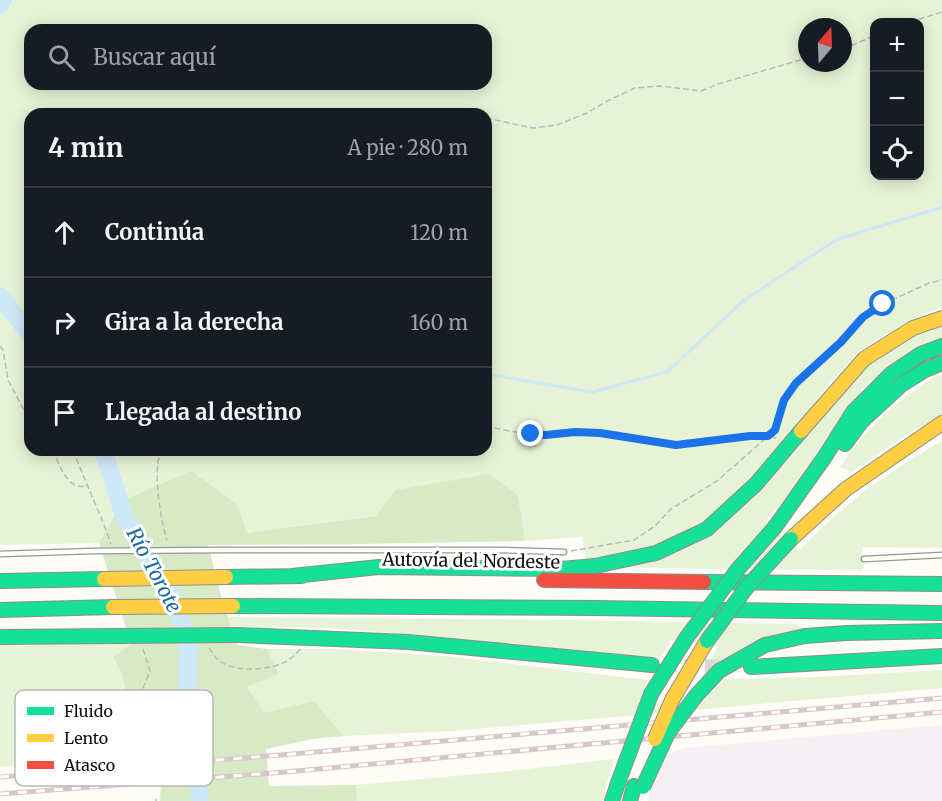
<!DOCTYPE html>
<html lang="es">
<head>
<meta charset="utf-8">
<style>
	body { margin:0; font-family:Merriweather,serif; background:#20242c; color:#f1f3f6 }
	.controls { position:absolute; right:18px; top:18px; display:grid; overflow:hidden; border-radius:12px; box-shadow:0 3px 15px #0003 }
	.controls button { width:54px; height:54px; display:grid; place-items:center; padding:0; border:0; border-bottom:2px solid #363941; background:#171b24; color:#f1f3f6; font:30px sans-serif }
	.compass { position:absolute; left:798px; top:18px; width:54px; height:54px; border-radius:50%; background:#171b24; box-shadow:0 3px 15px #0003; rotate:19deg }
	.stop { position:absolute; width:18px; height:18px; margin:-14px; border:4px solid #1a73e8; border-radius:50%; background:#fff }
	.stop.end { background:#1a73e8; border-color:#fff; box-shadow:0 2px 6px #0008 }
	.list { margin:0; padding:0; list-style:none }
	h2 { display:flex; justify-content:space-between; align-items:center; height:78px; margin:0; padding:0 24px; font-size:26px }
	h2 small { font-size:20px; font-weight:400; color:#9ea1a6 }
	.list li { display:grid; grid-template-columns:39px 1fr auto; gap:18px; align-items:center; box-sizing:border-box; height:90px; padding:0 24px; border-top:2px solid #363941 }
	.list b { display:block; font-size:22px; white-space:nowrap }
	.list em { font-size:20px; font-style:normal; color:#9ea1a6 }
	.icon { flex:none; width:33px; height:33px; fill:none; stroke:currentColor; stroke-width:2; stroke-linecap:round; stroke-linejoin:round }
	.map { position:relative; flex:none; width:942px; height:801px; overflow:hidden }
	.search { position:absolute; background:#171b24; box-shadow:0 3px 15px #0003; left:24px; top:24px; width:468px; height:66px; display:flex; align-items:center; gap:15px; box-sizing:border-box; padding:0 21px; border-radius:18px; color:#9ea1a6; font-size:22px }
	.panel { position:absolute; background:#171b24; box-shadow:0 3px 15px #0003; left:24px; top:108px; width:468px; height:348px; border-radius:18px }
	.map>svg:first-child { display:block }
	.industrial { fill:#f5f0f3 }
	.green { fill:#e7f3d7; fill-rule:evenodd }
	.forest { fill:#d8eac5 }
	.lines { fill:none; stroke-linecap:round; stroke-linejoin:round }
	.stream { stroke:#cde8f7; stroke-width:3 }
	.river { stroke:#cde8f7; stroke-width:18 }
	.secondary-tunnel { stroke:#dad9d4; stroke-width:14; stroke-dasharray:14 7; stroke-linecap:butt }
	.lane-casing { stroke:#979795; stroke-width:7 }
	.fast-casing { stroke:#8e8d8b; stroke-width:16 }
	.slow-casing { stroke:#8e8d8b; stroke-width:16 }
	.jam-casing { stroke:#8e8d8b; stroke-width:16 }
	.path { stroke:#b9b9b8; stroke-width:1.5; stroke-dasharray:6 3; stroke-linecap:butt }
	.lane { stroke:#fffffe; stroke-width:4.5 }
	.fast { stroke:#16e098; stroke-width:14 }
	.slow { stroke:#ffcf43; stroke-width:14 }
	.jam { stroke:#f24e42; stroke-width:14 }
	.rail-casing { stroke:#d9c6c7; stroke-width:5 }
	.rail { stroke:#fff; stroke-width:3; stroke-dasharray:9; stroke-linecap:butt }
	.lane-bridge-casing { stroke:#979795; stroke-width:7; stroke-linecap:butt }
	.fast-bridge-casing { stroke:#8e8d8b; stroke-width:16; stroke-linecap:butt }
	.slow-bridge-casing { stroke:#8e8d8b; stroke-width:16; stroke-linecap:butt }
	.lane-bridge { stroke:#fffffe; stroke-width:4.5 }
	.fast-bridge { stroke:#16e098; stroke-width:14 }
	.slow-bridge { stroke:#ffcf43; stroke-width:14 }
	.route { stroke:#1a73e8; stroke-width:8 }
	.labels { text-anchor:middle; stroke-width:6; stroke-linejoin:round; paint-order:stroke }
	.street-label { font-size:18px; fill:#111; stroke:#fff }
	.water-label { font-size:20px; font-style:italic; fill:#1768a6; stroke:#fff }
	.key { fill:#fff; stroke:#b8b8b8; stroke-width:1.5 }
	.key-label { font-size:16px; fill:#111 }
</style>
</head>
<body>
<div class="map">
<svg width="942" height="801" viewBox="0 0 942 801">
	<rect width="100%" height="100%" fill="#fdfcf7"/>
	<path class="industrial" d="M942,725V801H649V792L668,754L685,748Z"/>
	<path class="green" d="M0,0H942V307L904,323L860,350L824,390L778,453L719,512L664,542L624,556L586,561L582,537L525,541L518,495L395,490L376,516L246,533L237,504L126,499L113,518L99,543L0,545ZM874,22H920V176H874ZM807,27H843V63H807ZM30,30H486V84H30ZM30,114H486V450H30Z
		M942,322V338L900,359L866,385L827,437L797,485L766,521L799,551C841,506 889,471 942,441V548L862,547L863,570L707,569L624,567L750,499L793,455L834,399L865,366L891,346Z
		M942,374V414L897,441L852,472L840,467C860,437 884,412 914,391C923,384 931,378 942,374Z
		M228,617L564,620L795,624L802,629L732,655L702,677L718,647L671,640L661,657L580,652L416,635L328,628L231,626Z
		M56,644H131L113,657L122,674L128,703L148,719L157,734L162,759L144,758L0,767V645Z
		M267,649H335L445,656L647,680L639,703L704,701L724,679L817,677L942,670V688L453,731L344,736L314,701L264,714L247,687L279,674Z
		M614,759L602,801H357L356,785L510,771Z"/>
	<path class="forest" d="M191,471L237,504L247,533L376,516L395,490L489,474L518,495L525,541L357,544L208,545L220,592L237,645L267,649L279,674L247,687L264,713L314,701L344,736L312,739L266,749L269,786L356,785L357,801H160C161,775 166,738 147,718C142,712 134,708 128,703L122,674L113,657L131,644L99,543L113,518L126,499Z"/>
	<g class="lines">
		<path class="stream" d="M486,374L592,392L667,372L743,301L836,240L942,207
			M105,456L114,450"/>
		<path class="river" d="M0,5L3,0
			M0,296L30,334
			M102,450L105,456L124,516L172,596L188,640V698L200,801"/>
		<path class="secondary-tunnel" d="M663,665L730,667"/>
		<defs>
			<path id="lane" d="M219,550H499L564,552
				M0,554L93,551
				M864,559L942,555"/>
			<path id="fast" d="M845,444L862,421L901,385L925,370L942,363
				M775,527L824,458L853,412L891,374L921,354L942,346
				M292,576L379,567L561,569L595,566L656,553L707,529L756,484L801,431
				M226,577L302,576
				M0,581L104,579
				M704,582L942,584
				M233,606L595,608L942,613
				M0,610L113,607
				M239,635L408,642L652,665
				M0,637L119,636
				M751,667L942,656
				M651,694L687,637
				M695,697L719,671L765,645L805,636L846,633L942,631
				M612,801L618,783
				M630,801L634,786"/>
			<path id="slow" d="M801,431L864,359L913,328L942,318
				M791,539L846,489L942,423
				M673,698L707,641"/>
			<path id="jam" d="M544,580L704,582"/>
		</defs>
		<use href="#lane" class="lane-casing"/>
		<use href="#fast" class="fast-casing"/>
		<use href="#slow" class="slow-casing"/>
		<use href="#jam" class="jam-casing"/>
		<path class="path" d="M910,22L942,12
			M843,49L874,36
			M486,118L533,128L557,125L587,113L607,101L635,88L660,86L701,91L718,84L807,58
			M0,346L3,350L8,380L30,422
			M486,426C505,430 525,435 545,435C563,435 581,431 600,433C625,435 651,445 676,445C707,444 747,430 776,438
			M53,450C59,464 67,491 87,486
			M73,450C85,482 100,512 111,544
			M164,450C161,454 158,458 158,463C155,484 161,521 167,541
			M571,551L634,540L655,526L671,509L717,481L775,430L784,400L796,383L841,342L863,317L883,304L929,283L942,280
			M209,648C212,651 214,657 218,660C234,673 269,671 287,661C292,658 297,653 301,648
			M143,649L150,671L143,688L141,705L145,724L155,756
			M156,801V799"/>
		<use href="#lane" class="lane"/>
		<use href="#fast" class="fast"/>
		<use href="#slow" class="slow"/>
		<use href="#jam" class="jam"/>
		<defs>
			<path id="rail" d="M0,777L281,755L942,698
				M0,794L285,772L942,712"/>
		</defs>
		<use href="#rail" class="rail-casing"/>
		<use href="#rail" class="rail"/>
		<defs>
			<path id="lane-bridge" d="M93,551L219,550"/>
			<path id="fast-bridge" d="M119,636L239,635
				M687,637L738,569L775,527
				M707,641L747,587L791,539
				M618,783L651,694
				M643,787L668,733L695,697"/>
			<path id="slow-bridge" d="M104,579L226,577
				M113,607L233,606
				M655,739L673,698"/>
		</defs>
		<use href="#lane-bridge" class="lane-bridge-casing"/>
		<use href="#fast-bridge" class="fast-bridge-casing"/>
		<use href="#slow-bridge" class="slow-bridge-casing"/>
		<use href="#lane-bridge" class="lane-bridge"/>
		<use href="#fast-bridge" class="fast-bridge"/>
		<use href="#slow-bridge" class="slow-bridge"/>
	</g>
	<g class="lines">
		<path class="route" d="M531,434L546,435L575,432L600,433L676,445L750,436H768L775,430L784,400L796,383L841,342L863,317L883,304"/>
	</g>
	<g class="labels">
		<g class="street-label">
			<text transform="translate(471 561) rotate(1)" y="6">Autovía del Nordeste</text>
		</g>
		<g class="water-label">
			<text transform="translate(154 570) rotate(62)" y="7">Río Torote</text>
		</g>
	</g>
	<rect x="15" y="690" width="198" height="96" rx="9" class="key"/>
	<rect x="27" y="707" width="27" height="8" fill="#16e098"/>
	<rect x="27" y="734" width="27" height="8" fill="#ffcf43"/>
	<rect x="27" y="761" width="27" height="8" fill="#f24e42"/>
	<g class="key-label">
		<text x="64" y="717">Fluido</text>
		<text x="64" y="744">Lento</text>
		<text x="64" y="771">Atasco</text>
	</g>
</svg>
<div class="controls">
<button>+</button>
<button>−</button>
<button><svg class="icon" aria-label="locate" viewBox="0 0 24 24"><circle cx="12" cy="12" r="6"/><path d="M12 2v4M12 18v4M2 12h4M18 12h4"/></svg></button>
</div>
<svg class="compass" viewBox="-18 -18 36 36"><path d="M0-13l5 13h-10z" fill="#e53935"/><path d="M0 13l5-13h-10z" fill="#9ea1a6"/></svg>
<div class="stop" style="left:883px;top:304px"></div>
<div class="stop end" style="left:531px;top:434px"></div>
<div class="search"><svg class="icon" aria-label="search" viewBox="0 0 24 24"><circle cx="10" cy="10" r="6"/><path d="M15 15l6 6"/></svg>Buscar aquí</div>
<section class="panel">
<h2>4 min<small>A pie · 280 m</small></h2>
<ul class="list">
<li><svg class="icon" aria-label="ahead" viewBox="0 0 24 24"><path d="M12 20V5M6 11l6-6 6 6"/></svg><div><b>Continúa</b></div><em>120 m</em></li>
<li><svg class="icon" aria-label="right" viewBox="0 0 24 24"><path d="M7 20v-9h11M14 6l5 5-5 5"/></svg><div><b>Gira a la derecha</b></div><em>160 m</em></li>
<li><svg class="icon" aria-label="arrive" viewBox="0 0 24 24"><path d="M6 21V4h12l-3 4 3 4H6"/></svg><div><b>Llegada al destino</b></div></li>
</ul>
</section>
</div>
</body>
</html>
